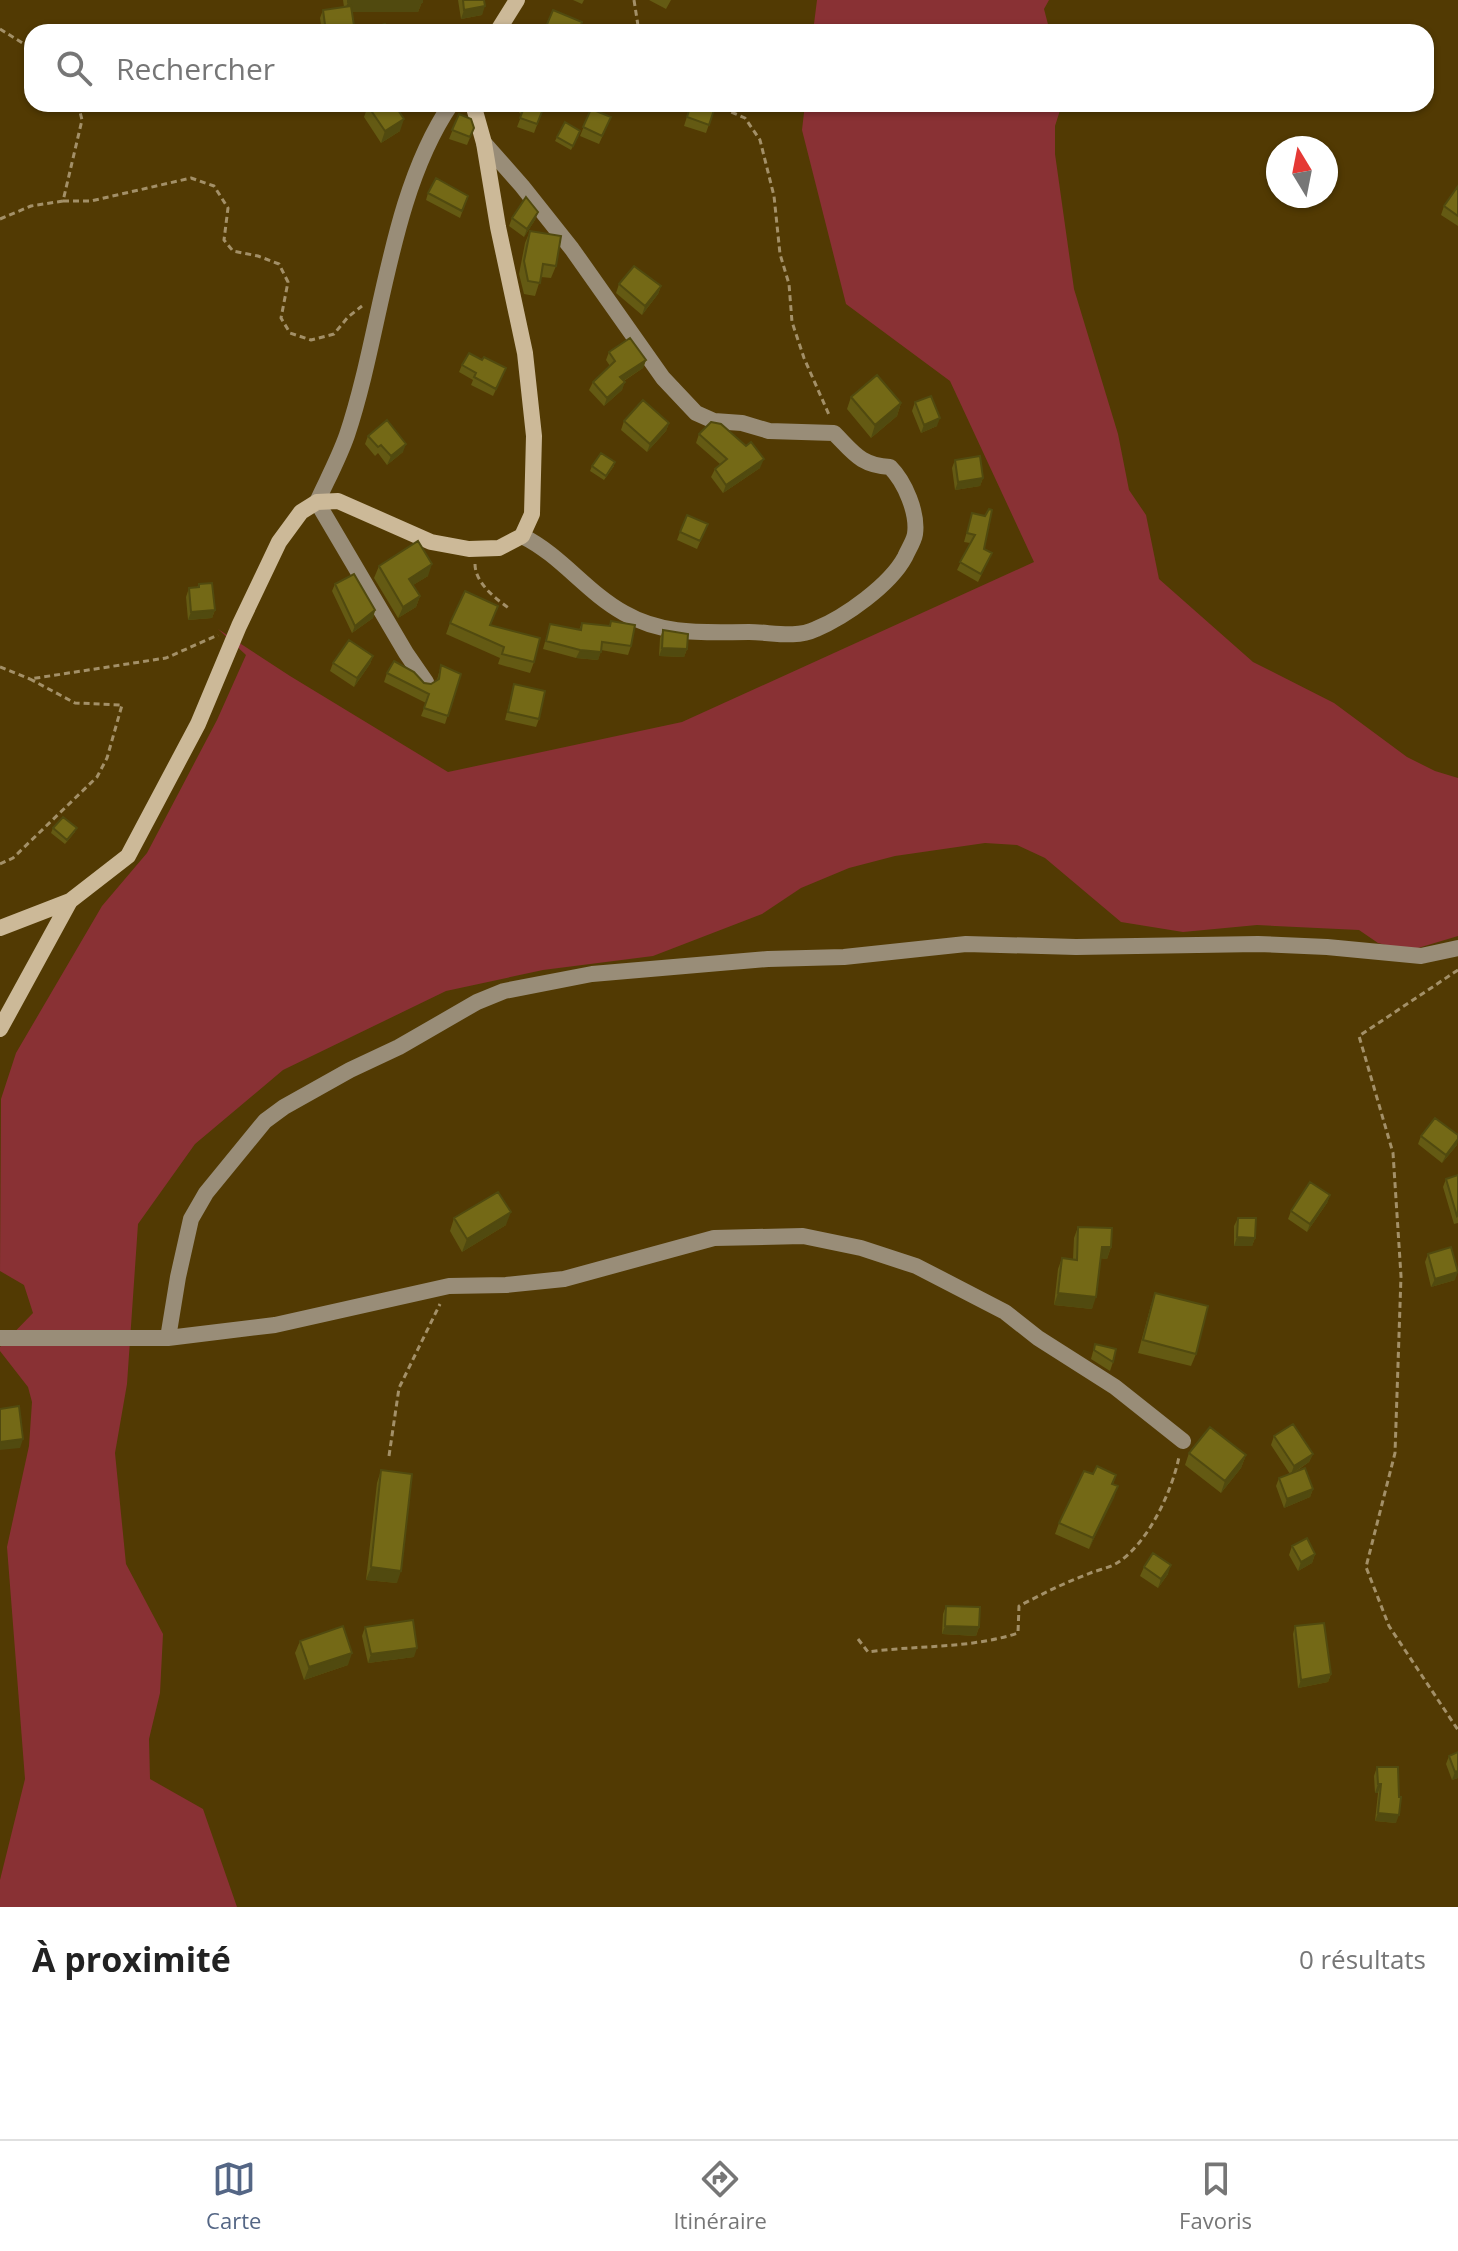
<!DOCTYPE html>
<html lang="fr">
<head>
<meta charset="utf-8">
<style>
	body { margin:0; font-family:"Open Sans",sans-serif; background:#f6f6f6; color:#222 }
	.compass { position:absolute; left:1266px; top:136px; width:72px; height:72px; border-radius:50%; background:#fff; box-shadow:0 2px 6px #0004; rotate:350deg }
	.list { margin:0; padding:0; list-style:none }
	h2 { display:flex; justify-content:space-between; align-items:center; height:104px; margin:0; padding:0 32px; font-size:34px }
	h2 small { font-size:26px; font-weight:400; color:#767676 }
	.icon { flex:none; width:44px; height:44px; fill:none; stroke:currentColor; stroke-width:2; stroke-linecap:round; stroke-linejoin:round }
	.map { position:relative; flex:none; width:1458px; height:1907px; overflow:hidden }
	.search { position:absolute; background:#fff; box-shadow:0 2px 6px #0004; left:24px; right:24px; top:24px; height:88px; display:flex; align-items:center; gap:20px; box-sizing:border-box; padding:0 28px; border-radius:24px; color:#767676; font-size:30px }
	.sheet { height:232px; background:#fff }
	nav { display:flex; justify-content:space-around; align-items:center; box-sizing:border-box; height:112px; border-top:2px solid #e0e0e0; background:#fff; font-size:22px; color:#767676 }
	nav a { display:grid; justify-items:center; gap:4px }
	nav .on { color:#546685 }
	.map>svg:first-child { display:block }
	.green { fill:#893134 }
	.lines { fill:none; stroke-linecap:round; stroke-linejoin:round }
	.path { stroke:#a39068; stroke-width:3; stroke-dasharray:6 4; stroke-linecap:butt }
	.street { stroke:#998d78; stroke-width:16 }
	.secondary { stroke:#ccb998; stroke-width:16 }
	.wall { fill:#645a13 }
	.shaded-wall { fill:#514a0f }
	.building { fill:#746916; stroke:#514a0f; stroke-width:2 }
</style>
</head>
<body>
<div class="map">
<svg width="1458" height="1907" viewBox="0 0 1458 1907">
	<rect width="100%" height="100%" fill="#523a03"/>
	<path class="green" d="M817,0H1049L1044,9L1050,32H813Z
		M805,104H1062L1055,126V154L1074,289L1118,434L1129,490L1146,515L1159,579L1253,662L1334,703L1407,757L1435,771L1458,778V936L1408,951L1378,943L1359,930L1257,925L1183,932L1121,922L1045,858L1017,845L985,843L895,856L849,868L801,888L762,914L653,956L543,970L446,991L283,1070L195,1144L138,1224L127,1384L115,1453L126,1564L163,1634L160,1693L149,1739L150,1779L203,1809L237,1907H0V1880L25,1779L7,1547L29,1446L32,1402L28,1387L0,1351V1347L33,1313L24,1285L0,1271L1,1099L16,1053L102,906L147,853L217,720L246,655L218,629L290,676L448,772L682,722L1034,562L950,381L846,304L802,130Z"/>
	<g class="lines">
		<path class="path" d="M634,0L639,32
			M0,29L32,49
			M713,104L745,118L760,140L774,196L780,254L789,284L792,322L804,358L830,417
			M63,201H91L191,178L214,186L228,208L224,240L233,251L258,256L279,264L288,282L281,318L290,333L311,340L334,334L348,317L362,306
			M0,219L31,206L63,201L82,120L78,104
			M475,564C475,583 496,599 510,609
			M0,667L30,679
			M0,864L13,858L97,777L107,758L122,705L75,703L30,679L166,658L218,635
			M1458,970L1359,1036L1393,1153L1401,1276L1395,1453L1366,1567L1389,1626L1458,1730
			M389,1456L399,1388L440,1304
			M858,1639L868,1652C917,1645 970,1649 1018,1633L1019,1606C1042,1594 1064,1583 1088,1574C1097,1570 1109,1568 1117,1563C1148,1544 1172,1491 1179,1457"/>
		<path class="street" d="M484,143L522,186L572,249L663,378L696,413L714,421L742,423L769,431L834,433C854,453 860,465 890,467C905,482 918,513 915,534C914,541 908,550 905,557C890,585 845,617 816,629C795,639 771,632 749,632C705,632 664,636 624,613C586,592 561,555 522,536
			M426,682L406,653L317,502C327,480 339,458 347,435C382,331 389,195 451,104
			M0,1338H168L275,1325L449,1286L506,1285L564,1279L714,1238L803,1236L861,1248L916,1266L1005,1312L1038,1338L1115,1387L1183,1441
			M168,1338L178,1277L191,1219L206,1193L265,1121L284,1107L350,1070L399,1047L477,1002L504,991L592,974L768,959L844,957L966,944L1076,947L1258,944L1327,947L1421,956L1458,948"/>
		<path class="secondary" d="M497,32L517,0
			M0,928L70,901L128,856L198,724L239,626L279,542L301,512L317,502L338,501L431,542L469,549L499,548L522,536L532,514L534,436L525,353L498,227L484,143L473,104
			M0,1029L70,901"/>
	</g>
	<path class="wall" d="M343,0H422V2L418,12H352L355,32H322L320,18L323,10L344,7Z
		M458,0H484L482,15L461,19Z
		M573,0H584L582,4Z
		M649,0H671L666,9Z
		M367,104H394L400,131L381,143L364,117L368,106Z
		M522,104H545L534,133L517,127L522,114L519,113Z
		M691,104L714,110L706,133L684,126Z
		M591,109L611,117L599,144L580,136Z
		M459,114L474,128L467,145L449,139Z
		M579,135L571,150L555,141L557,137Z
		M1458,186V226L1441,215L1444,206Z
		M428,193L468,196L460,218L426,200Z
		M538,212L535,220L524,237L509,226L512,218Z
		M530,231L556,266L551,278L541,277L535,296L524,294L519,274L525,243Z
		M619,284L661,286L658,294L642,315L616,293Z
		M609,352L646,360L643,368L624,381L622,390L604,406L589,390L593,382L610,366L606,360Z
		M482,360L506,368L493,396L471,385L473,380L459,372L462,365Z
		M851,397L901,403L897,416L871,438L847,409Z
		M915,402L937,426L921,433L912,411Z
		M624,421L669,423L666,431L647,452L621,430Z
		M699,434L760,468L723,493L711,477L715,469L720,464L696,443Z
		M368,436L403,452L387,465L378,453L375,456L365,444Z
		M955,460L983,478L980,486L955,490L952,468Z
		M592,466H614L604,480L590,471Z
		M972,513L984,549L992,553L978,582L957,570L970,543L964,542Z
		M708,524L697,549L677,540L680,532Z
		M379,566L428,576L413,585L420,596L416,607L398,618L374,578Z
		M199,584L215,610L212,618L188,620L186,597L189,588L197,587Z
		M335,584L375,610L373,618L352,633L332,591Z
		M611,621L631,646L628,655L601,650L598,660L576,658L543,649L550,624L579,630L582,623L609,626Z
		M450,623L491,625L534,662L530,673L498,664L500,658L446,634Z
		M663,630L687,649L684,657L659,656L660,638Z
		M373,656L370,664L354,687L330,671L333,663Z
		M441,665L461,674L445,724L421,716L426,703L384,682L387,673L431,684L437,680Z
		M514,684L539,719L536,727L505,720Z
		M53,828L75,832L65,844L51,833Z
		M1458,1135L1457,1145L1442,1163L1418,1144L1421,1136Z
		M1458,1175V1223L1454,1224L1443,1187L1446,1179Z
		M1330,1195L1327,1203L1307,1232L1288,1219L1291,1211Z
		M454,1218L506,1225L462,1252L450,1231Z
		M1238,1218L1255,1238L1252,1246H1234V1226Z
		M1078,1227L1111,1247L1107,1259L1100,1258L1092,1309L1054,1305L1058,1269L1062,1258L1073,1259L1074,1238Z
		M1428,1254L1455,1280L1431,1287L1425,1262Z
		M1155,1293L1196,1354L1191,1366L1138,1353L1151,1305Z
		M1095,1344L1113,1362L1110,1371L1091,1359Z
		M1274,1436L1313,1454L1309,1462L1295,1472L1313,1489L1310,1497L1284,1508L1276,1486L1279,1478L1290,1474L1271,1445Z
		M1189,1453L1246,1455L1241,1468L1221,1493L1185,1465Z
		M381,1470L397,1583L366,1580L377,1483Z
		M1093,1474L1116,1475L1113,1484L1118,1486L1089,1549L1055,1534L1059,1523Z
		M1292,1546L1315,1554L1312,1563L1298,1571L1289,1555Z
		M1144,1567L1168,1574L1158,1588L1140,1576Z
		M946,1606L979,1627L976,1636L942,1634L943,1614Z
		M1295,1626L1331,1674L1328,1682L1298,1688L1293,1634Z
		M365,1627L414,1657L368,1663L362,1636Z
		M300,1641L348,1665L304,1680L295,1653Z
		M1458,1752V1778L1452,1780L1446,1764L1449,1756Z
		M1377,1767L1399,1797L1396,1823L1375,1821L1378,1793H1375L1374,1776Z"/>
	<path class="shaded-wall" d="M348,2H422L418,12H344Z
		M485,6L482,15L461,19L464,10Z
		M404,119L400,131L381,143L385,131Z
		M538,212L535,220L524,237L527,229Z
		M661,286L658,294L642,315L645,306Z
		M646,360L643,368L617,385L620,377Z
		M625,382L622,390L604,406L607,398Z
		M901,403L897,416L871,438L875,425Z
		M940,418L937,426L921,433L924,425Z
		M669,423L666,431L647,452L650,444Z
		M406,444L403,452L387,465L391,456Z
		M764,459L760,468L723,493L726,485Z
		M983,478L980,486L955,490L958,482Z
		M432,564L428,576L405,590L409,579Z
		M420,596L416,607L398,618L403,607Z
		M215,610L212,618L188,620L191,612Z
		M375,610L373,618L352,633L355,626Z
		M662,648L687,649L684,657L659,656Z
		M580,650L601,652L598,660L576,658Z
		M373,656L370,664L354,687L357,678Z
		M1458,1139L1457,1145L1442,1163L1446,1155Z
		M1330,1195L1327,1203L1307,1232L1310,1224Z
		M511,1212L506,1225L462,1252L467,1239Z
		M1237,1237L1255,1238L1252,1246H1234Z
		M1102,1247H1111L1107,1259L1098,1258Z
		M1458,1272L1455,1280L1431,1287L1435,1279Z
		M1058,1293L1096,1297L1092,1309L1054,1305Z
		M23,1439L20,1448L0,1450V1442Z
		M1313,1454L1309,1462L1291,1474L1294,1466Z
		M1246,1455L1241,1468L1221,1493L1225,1481Z
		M1118,1486L1114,1498L1089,1549L1093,1538Z
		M1313,1489L1310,1497L1284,1508L1287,1499Z
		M1315,1554L1312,1563L1298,1571L1301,1562Z
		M1171,1565L1168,1574L1158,1588L1161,1579Z
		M371,1567L401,1571L397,1583L366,1580Z
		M945,1626L979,1627L976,1636L942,1634Z
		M417,1648L414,1657L368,1663L371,1654Z
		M352,1653L348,1665L304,1680L309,1667Z
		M1331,1674L1328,1682L1298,1688L1301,1680Z
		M1458,1771V1778L1452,1780L1455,1772Z
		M1378,1784H1381L1378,1793H1375Z
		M1378,1813L1399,1815L1396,1823L1375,1821Z"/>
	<path class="building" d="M348,0H422V2H348Z
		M463,0H484L485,6L464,10Z
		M351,6L355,32H326L323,10Z
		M553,10L582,22L578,32H549L545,29Z
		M385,24L387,32H357Z
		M370,104H394L404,119L385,131L368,106Z
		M522,104H545L537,124L520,118L525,105Z
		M691,104H696L714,110L709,125L687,117Z
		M591,109L611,117L602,136L583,127Z
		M459,114L471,119L474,128L470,137L452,130Z
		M565,122L580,131L573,146L557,137Z
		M436,178L468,196L462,211L428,193Z
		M1458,186V216L1444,206Z
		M526,197L538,212L527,229L512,218Z
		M530,231L561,236L556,266L543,264L540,283L528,281L524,261Z
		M634,266L661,286L645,306L619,284Z
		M630,338L646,360L620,377L625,382L607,398L593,382L615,361L609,352Z
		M469,353L482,360L484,357L506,368L496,389L474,377L476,373L462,365Z
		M877,375L901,403L875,425L851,397Z
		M931,396L940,418L924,425L915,402Z
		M643,400L669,423L650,444L624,421Z
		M387,420L406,444L391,456L381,445L378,447L368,436Z
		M711,422L721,424L746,446L751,442L764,459L726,485L715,469L727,459L699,434Z
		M601,453L615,462L606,476L592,466Z
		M980,456L983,478L958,482L955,460Z
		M989,509L992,510L984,549L992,553L981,574L960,562L975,535L967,533L972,513L985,516Z
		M687,515L708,524L700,541L680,532Z
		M418,541L432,564L409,579L420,596L403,607L379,566Z
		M354,574L375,610L355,626L335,584Z
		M212,583L215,610L191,612L189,588L199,587V584Z
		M465,591L498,606L490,625L540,638L534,662L502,654L504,647L450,623Z
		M611,621L635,625L631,646L602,642L601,652L580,650L546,641L550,624L581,630L582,623L610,626Z
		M663,630L688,634L687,649L662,648Z
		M349,640L373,656L357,678L333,663Z
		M394,661L414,672L424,683L431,684L439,679L441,665L461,674L448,716L424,708L429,694L387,673Z
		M514,684L545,691L539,719L508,712Z
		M63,817L77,828L67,840L53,828Z
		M1435,1118L1458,1135V1139L1446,1155L1421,1136Z
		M1458,1175V1215L1457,1216L1446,1179Z
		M1310,1182L1330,1195L1310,1224L1291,1211Z
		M498,1192L511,1212L467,1239L454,1218Z
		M1238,1218H1256L1255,1238L1237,1237Z
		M1078,1227L1112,1228L1111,1247H1102L1096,1297L1058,1293L1062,1258L1077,1260Z
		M1451,1247L1458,1272L1435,1279L1428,1254Z
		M1155,1293L1208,1306L1196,1354L1143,1340Z
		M1095,1344L1116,1349L1113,1362L1094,1350Z
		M19,1406L23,1439L0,1442V1409Z
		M1293,1424L1313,1454L1294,1466L1274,1436Z
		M1210,1427L1246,1455L1225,1481L1189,1453Z
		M1097,1466L1116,1475L1112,1484L1118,1486L1093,1538L1059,1523L1084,1471L1093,1474Z
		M1305,1468L1313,1489L1287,1499L1279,1478Z
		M381,1470L412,1474L401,1571L371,1567Z
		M1307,1538L1315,1554L1301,1562L1292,1546Z
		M1153,1553L1171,1565L1161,1579L1144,1567Z
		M946,1606L980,1607L979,1627L945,1626Z
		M413,1620L417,1648L371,1654L365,1627Z
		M1324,1623L1331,1674L1301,1680L1295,1626Z
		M343,1626L352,1653L309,1667L300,1641Z
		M1458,1752V1771L1455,1772L1449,1756Z
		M1377,1767H1398L1399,1797H1401L1399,1815L1378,1813L1381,1784H1378Z"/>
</svg>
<svg class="compass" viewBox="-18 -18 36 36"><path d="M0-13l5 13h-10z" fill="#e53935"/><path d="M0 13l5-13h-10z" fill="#767676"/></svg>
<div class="search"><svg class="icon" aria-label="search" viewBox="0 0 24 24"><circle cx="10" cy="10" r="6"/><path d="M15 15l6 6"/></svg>Rechercher</div>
</div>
<section class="sheet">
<h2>À proximité<small>0 résultats</small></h2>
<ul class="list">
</ul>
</section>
<nav>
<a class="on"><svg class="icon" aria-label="map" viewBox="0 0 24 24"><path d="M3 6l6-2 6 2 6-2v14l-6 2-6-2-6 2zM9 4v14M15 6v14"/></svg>Carte</a>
<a><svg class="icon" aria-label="directions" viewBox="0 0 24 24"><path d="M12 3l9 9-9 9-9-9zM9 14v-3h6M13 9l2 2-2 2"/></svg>Itinéraire</a>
<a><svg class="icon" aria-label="saved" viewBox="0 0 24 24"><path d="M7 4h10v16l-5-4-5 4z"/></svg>Favoris</a>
</nav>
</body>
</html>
